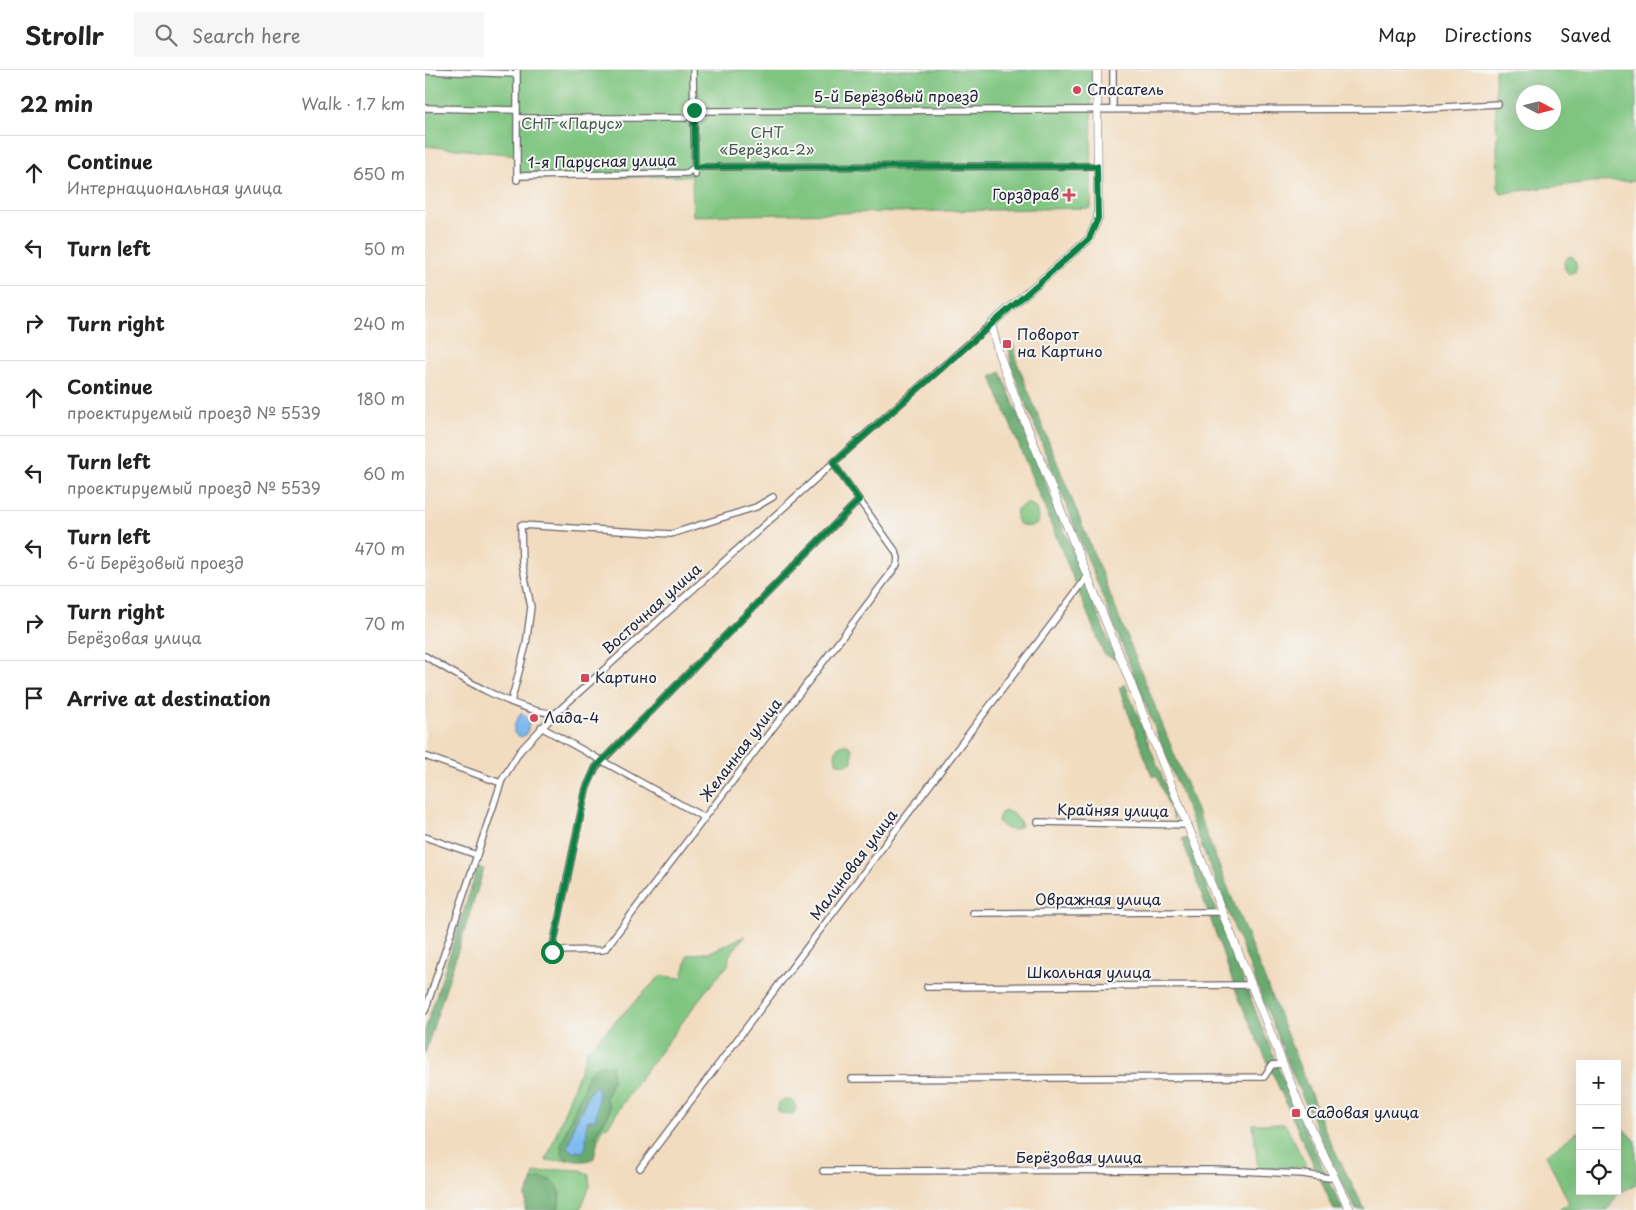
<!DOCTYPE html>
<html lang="en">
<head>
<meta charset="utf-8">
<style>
	body { margin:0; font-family:"Playpen Sans",sans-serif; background:#f6f6f6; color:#222 }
	.controls { position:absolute; right:15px; bottom:15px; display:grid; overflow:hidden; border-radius:0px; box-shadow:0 5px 20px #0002 }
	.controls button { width:45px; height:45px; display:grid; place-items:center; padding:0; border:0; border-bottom:1px solid #e0e0e0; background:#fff; color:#222; font:25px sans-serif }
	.compass { position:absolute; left:1091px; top:15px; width:45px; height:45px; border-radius:50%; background:#fff; box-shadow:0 5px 20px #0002; rotate:97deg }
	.stop { position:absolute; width:15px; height:15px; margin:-11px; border:4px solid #0b8043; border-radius:50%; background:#fff }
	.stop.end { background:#0b8043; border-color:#fff; box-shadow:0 1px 5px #0008 }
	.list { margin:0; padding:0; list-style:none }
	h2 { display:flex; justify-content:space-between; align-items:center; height:65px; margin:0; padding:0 20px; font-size:21px }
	h2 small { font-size:16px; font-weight:400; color:#767676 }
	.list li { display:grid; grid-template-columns:32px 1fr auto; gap:15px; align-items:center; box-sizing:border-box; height:75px; padding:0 20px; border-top:1px solid #e0e0e0 }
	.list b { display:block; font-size:19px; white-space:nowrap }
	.list p { margin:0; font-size:16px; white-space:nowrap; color:#767676 }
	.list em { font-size:16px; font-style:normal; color:#767676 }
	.icon { flex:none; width:28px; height:28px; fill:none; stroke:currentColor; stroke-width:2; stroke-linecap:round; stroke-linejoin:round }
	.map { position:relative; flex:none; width:1211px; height:1140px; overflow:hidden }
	header { display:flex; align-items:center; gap:30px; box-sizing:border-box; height:70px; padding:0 25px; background:#fff; border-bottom:1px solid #e0e0e0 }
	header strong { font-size:24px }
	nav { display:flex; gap:28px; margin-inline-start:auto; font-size:18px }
	.search { width:350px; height:45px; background:#f6f6f6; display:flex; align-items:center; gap:12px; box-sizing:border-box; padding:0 18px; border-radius:0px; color:#767676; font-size:19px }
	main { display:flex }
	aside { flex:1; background:#fff }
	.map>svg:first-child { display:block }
	.green { fill:#7fc580; stroke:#50745e; fill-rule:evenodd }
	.forest { fill:#67aa6e; stroke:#446654; fill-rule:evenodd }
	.water { fill:#7bbaef; stroke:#4e6e95 }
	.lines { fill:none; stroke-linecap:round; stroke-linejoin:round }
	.street-casing { stroke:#6b6369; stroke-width:8 }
	.secondary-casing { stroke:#6b6369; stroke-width:9 }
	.street { stroke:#fff; stroke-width:5.5 }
	.secondary { stroke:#fff; stroke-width:8 }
	.route { stroke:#0b8043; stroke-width:6 }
	.poi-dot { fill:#d1495b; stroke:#f6f6f2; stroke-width:2 }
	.labels { text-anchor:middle; stroke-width:4; stroke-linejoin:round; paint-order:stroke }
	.poi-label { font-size:15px; fill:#22223b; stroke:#f6f6f2; text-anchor:start }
	.street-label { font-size:15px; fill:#22223b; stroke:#f6f6f2 }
	.park-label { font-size:15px; fill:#435b53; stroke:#f6f6f2 }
</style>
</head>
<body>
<header>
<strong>Strollr</strong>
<div class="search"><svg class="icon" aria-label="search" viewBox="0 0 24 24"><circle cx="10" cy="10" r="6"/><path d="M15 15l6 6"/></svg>Search here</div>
<nav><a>Map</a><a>Directions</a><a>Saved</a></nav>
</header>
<main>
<aside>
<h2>22 min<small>Walk · 1.7 km</small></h2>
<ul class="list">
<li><svg class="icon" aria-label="ahead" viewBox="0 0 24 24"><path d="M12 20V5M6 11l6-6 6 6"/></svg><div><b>Continue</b><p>Интернациональная улица</p></div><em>650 m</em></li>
<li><svg class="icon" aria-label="left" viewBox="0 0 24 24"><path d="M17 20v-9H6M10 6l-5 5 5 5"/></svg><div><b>Turn left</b></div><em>50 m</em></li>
<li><svg class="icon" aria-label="right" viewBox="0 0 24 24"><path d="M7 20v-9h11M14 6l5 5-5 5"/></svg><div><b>Turn right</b></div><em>240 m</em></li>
<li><svg class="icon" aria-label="ahead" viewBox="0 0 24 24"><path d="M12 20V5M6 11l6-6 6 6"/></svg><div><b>Continue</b><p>проектируемый проезд № 5539</p></div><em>180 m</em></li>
<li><svg class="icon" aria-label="left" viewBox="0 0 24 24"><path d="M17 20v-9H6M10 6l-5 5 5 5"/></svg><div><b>Turn left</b><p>проектируемый проезд № 5539</p></div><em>60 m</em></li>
<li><svg class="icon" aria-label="left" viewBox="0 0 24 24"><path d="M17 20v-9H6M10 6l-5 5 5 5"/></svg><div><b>Turn left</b><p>6-й Берёзовый проезд</p></div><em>470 m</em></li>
<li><svg class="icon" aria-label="right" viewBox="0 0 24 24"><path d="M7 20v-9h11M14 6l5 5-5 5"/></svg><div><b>Turn right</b><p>Берёзовая улица</p></div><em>70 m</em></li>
<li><svg class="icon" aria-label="arrive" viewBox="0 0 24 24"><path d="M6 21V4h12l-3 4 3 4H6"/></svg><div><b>Arrive at destination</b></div></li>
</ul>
</aside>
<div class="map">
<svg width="1211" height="1140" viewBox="0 0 1211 1140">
	<rect width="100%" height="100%" fill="#f6f6f2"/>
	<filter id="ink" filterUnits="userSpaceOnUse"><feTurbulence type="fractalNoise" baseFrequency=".02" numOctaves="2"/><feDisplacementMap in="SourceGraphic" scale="10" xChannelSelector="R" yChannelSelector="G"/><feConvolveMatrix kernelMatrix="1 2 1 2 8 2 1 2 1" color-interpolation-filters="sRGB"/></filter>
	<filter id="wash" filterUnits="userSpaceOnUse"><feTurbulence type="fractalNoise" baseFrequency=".0096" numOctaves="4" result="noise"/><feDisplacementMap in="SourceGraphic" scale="20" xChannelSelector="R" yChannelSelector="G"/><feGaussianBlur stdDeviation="1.12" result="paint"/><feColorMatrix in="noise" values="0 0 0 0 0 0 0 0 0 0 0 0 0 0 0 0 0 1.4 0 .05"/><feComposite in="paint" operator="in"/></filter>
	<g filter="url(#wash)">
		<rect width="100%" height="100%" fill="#f2dcbf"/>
		<path class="green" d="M0,0H667L666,138L268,146L267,106L92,109V85L0,76Z
			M1070,0H1211V111L1166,112L1076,123L1073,117ZM1098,22H1128V52H1098Z
			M1144,186L1148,187C1152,192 1152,197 1150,202L1144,204L1140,200L1139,192Z
			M600,434C612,433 613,443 613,453C606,458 601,457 593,453L591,448L592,439Z
			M416,675H423L427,679V692C421,695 417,695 411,692C410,686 409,678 416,675Z
			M581,741L589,744L596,753L595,757L588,760C581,759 578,757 573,752L574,748L576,743Z
			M320,866L304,886L303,895L279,923L209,1017L183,1056L178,1058L173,1069L171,1066L172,1060L184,1046L183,1032L160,1013C158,1026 147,1045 142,1058C139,1067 139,1078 138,1087L144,1090L121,1091L163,979L235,906L257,908L263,885L285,882Z
			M359,1029L366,1030L371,1036L370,1042L367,1044L356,1043L353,1041V1033Z
			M1192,1053L1211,1071V1115L1193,1123L1183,1140H1134L1144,1133L1121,1085L1155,1060V1121H1192Z
			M828,1054H860L882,1097L833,1100Z
			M136,1099L156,1100L164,1105L165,1116L155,1140H133L135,1124L124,1109L115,1108L107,1112L109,1103Z"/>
		<path class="forest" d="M588,273L591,290L903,1067L940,1140H931L907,1092L869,1008L586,296L584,277Z
			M576,302L691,590L679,584L566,307Z
			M700,614L749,737V750L732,706H727L694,618Z
			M762,768L865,1028L918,1140H909L814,929L757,769Z
			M53,797L59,799L0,983V960Z
			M177,995L186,996C190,1009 186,1016 180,1028C193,1045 174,1050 171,1066L173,1069L169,1088C160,1093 147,1092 138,1087L136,1075L154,1029L159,1021L163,1004L170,997ZM163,1026L173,1029L171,1044L162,1053L154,1081L147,1082L144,1078L149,1055Z
			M115,1108C137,1110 135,1122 133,1140H100L101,1125L107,1112Z"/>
		<path class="water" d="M96,642C106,650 105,653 101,665L96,667L89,663V656Z
			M172,1016C175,1026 172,1040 170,1050H163L162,1053L161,1076L158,1082L151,1081L149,1083L141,1076L145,1073L149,1055L163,1026L167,1019Z"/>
	</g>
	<g filter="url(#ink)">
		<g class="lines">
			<defs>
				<path id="street" d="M92,0V110
					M268,0L270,105
					M0,1L92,4
					M0,38L92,40
					M688,39V0
					M269,41L983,39L1073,34
					M92,48H260
					M92,106L262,103L270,97L672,96
					M408,393L471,482L473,488L472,495L180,879L178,880L127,881L161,719L171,697L434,430
					M0,586C31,605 95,644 131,643
					M86,632L101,575L106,537L97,493L96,455L246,464L331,437L348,427
					M116,657L280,748
					M0,686L76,713
					M613,752L763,755
					M0,767L52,785
					M548,843L797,842
					M502,917L826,915
					M0,941L77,710L95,681L131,643L427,376L566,254
					M427,1009L839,1007L847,995L858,994
					M215,1098L663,506
					M398,1101L790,1100L878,1104L904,1108L909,1107"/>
				<path id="secondary" d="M672,0L673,148L664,169L566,254L574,284L592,332L702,604L874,1034L925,1140"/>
			</defs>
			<use href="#street" class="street-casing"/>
			<use href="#secondary" class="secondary-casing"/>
			<use href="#street" class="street"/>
			<use href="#secondary" class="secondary"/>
		</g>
	</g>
	<g class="lines" filter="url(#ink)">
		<path class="route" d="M127,882L161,719L171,697L434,430L408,393L664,169L673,148L672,96L270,97L269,40"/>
	</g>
	<g class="poi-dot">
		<circle cx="652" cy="20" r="5"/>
		<path d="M641.5 117.5h5v5h5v5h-5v5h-5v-5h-5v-5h5z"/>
		<rect x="577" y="269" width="10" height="10" rx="2.5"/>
		<rect x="155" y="603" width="10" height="10" rx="2.5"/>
		<circle cx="109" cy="648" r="5"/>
		<rect x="866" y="1038" width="10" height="10" rx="2.5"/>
	</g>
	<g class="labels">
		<g class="poi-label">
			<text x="662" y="25">Спасатель</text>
			<text x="634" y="130" text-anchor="end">Горздрав</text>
			<text x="592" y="270">Поворот<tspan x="592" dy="17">на Картино</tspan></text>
			<text x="170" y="613">Картино</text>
			<text x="119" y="653">Лада-4</text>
			<text x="881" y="1048">Садовая улица</text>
		</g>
		<g class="street-label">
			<text x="471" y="32">5-й Берёзовый проезд</text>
			<text transform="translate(177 92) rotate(-1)" y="5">1-я Парусная улица</text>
			<text transform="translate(227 539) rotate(-42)" y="5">Восточная улица</text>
			<text transform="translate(316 680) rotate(-53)" y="5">Желанная улица</text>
			<text transform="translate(688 741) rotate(1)" y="5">Крайняя улица</text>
			<text transform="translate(429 795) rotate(-53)" y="5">Малиновая улица</text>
			<text x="673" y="835">Овражная улица</text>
			<text x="664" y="908">Школьная улица</text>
			<text x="654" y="1093">Берёзовая улица</text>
		</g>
		<g class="park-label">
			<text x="147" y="59">СНТ «Парус»</text>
			<text x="342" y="68">СНТ<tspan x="342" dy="17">«Берёзка-2»</tspan></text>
		</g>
	</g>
</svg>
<div class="controls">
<button>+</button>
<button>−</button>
<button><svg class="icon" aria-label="locate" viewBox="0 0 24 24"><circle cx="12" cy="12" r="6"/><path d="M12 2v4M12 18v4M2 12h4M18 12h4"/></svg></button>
</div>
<svg class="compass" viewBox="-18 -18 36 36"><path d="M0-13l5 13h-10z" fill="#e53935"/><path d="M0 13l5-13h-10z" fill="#767676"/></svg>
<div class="stop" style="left:127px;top:882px"></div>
<div class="stop end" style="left:269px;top:40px"></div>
</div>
</main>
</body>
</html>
